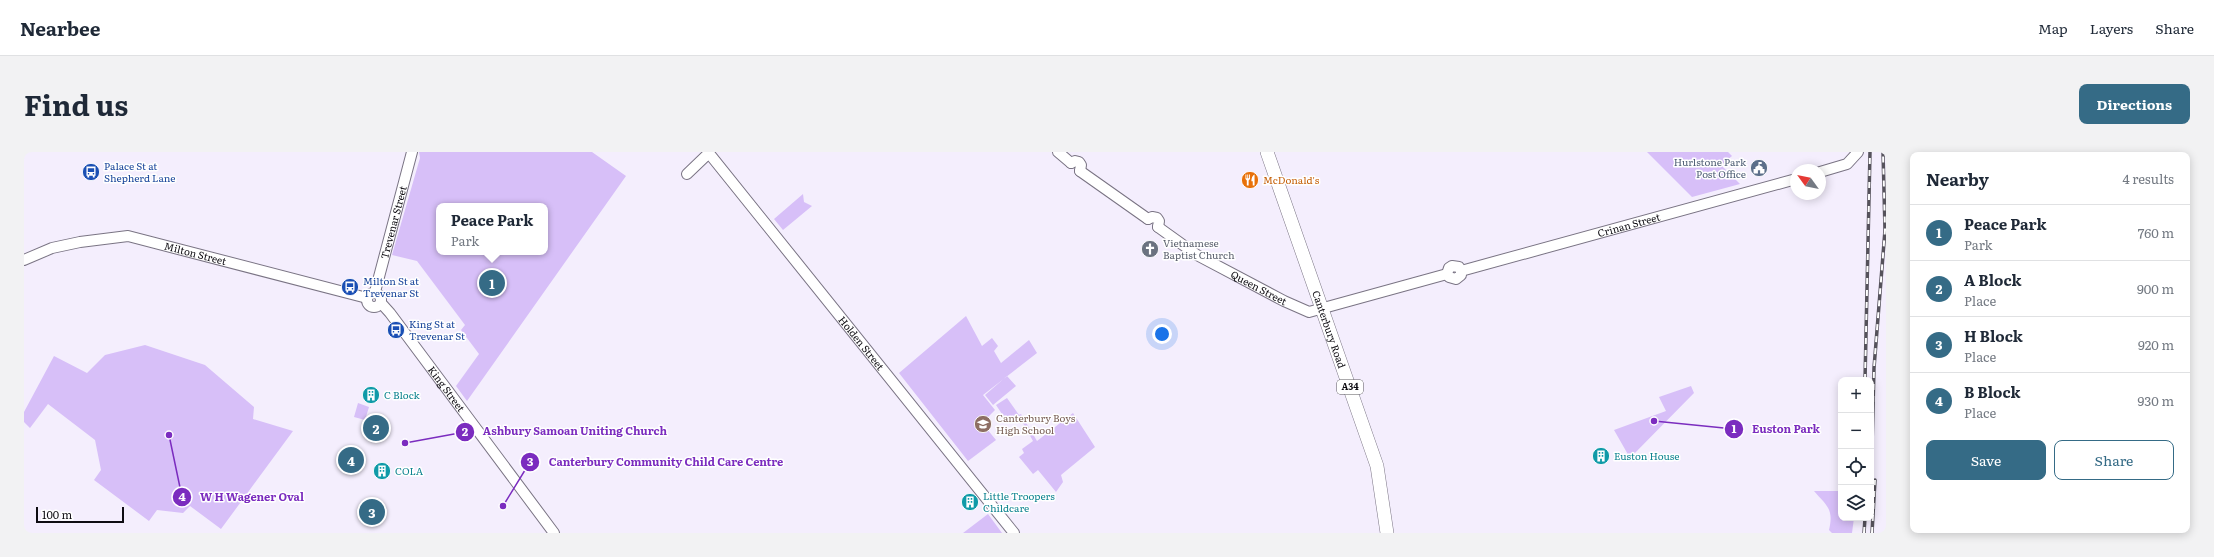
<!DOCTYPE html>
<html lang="en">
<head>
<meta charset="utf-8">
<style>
	body { margin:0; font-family:Literata,serif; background:#f2f2f3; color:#1f2937 }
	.controls { position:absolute; right:12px; bottom:12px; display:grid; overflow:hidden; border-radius:8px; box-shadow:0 2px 10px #0003 }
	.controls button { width:36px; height:36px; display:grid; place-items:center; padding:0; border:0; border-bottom:1px solid #e0e1e3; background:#fff; color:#1f2937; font:20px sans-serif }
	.compass { position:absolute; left:1766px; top:12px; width:36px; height:36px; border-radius:50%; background:#fff; box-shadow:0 2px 10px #0003; rotate:303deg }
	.scale { position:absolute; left:12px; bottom:10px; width:88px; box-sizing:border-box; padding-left:4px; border:2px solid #0e0c12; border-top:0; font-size:11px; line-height:14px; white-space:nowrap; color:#0e0c12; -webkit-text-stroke:3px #fff; paint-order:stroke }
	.you { position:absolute; left:1138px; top:182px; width:14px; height:14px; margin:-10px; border:3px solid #fff; border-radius:50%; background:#1a73e8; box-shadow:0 0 0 6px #1a73e833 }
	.badge { display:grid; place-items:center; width:26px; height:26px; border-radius:50%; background:#356b86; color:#fff; font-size:13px; font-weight:700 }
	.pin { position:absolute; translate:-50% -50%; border:2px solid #fff; box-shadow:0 1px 4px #0006 }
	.popup { position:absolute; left:412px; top:51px; width:112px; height:52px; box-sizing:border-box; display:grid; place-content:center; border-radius:8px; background:#fff; filter:drop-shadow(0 1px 3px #0005); font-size:13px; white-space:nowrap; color:#747a83 }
	.popup b { font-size:15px; color:#1f2937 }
	.popup::after { content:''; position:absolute; left:50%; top:100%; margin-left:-8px; border:8px solid transparent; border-top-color:#fff }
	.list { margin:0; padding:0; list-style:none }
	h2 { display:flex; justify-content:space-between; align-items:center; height:52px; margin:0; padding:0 16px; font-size:17px }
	h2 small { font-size:13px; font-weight:400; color:#747a83 }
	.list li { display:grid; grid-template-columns:26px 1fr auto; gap:12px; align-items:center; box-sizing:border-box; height:56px; padding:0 16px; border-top:1px solid #e0e1e3 }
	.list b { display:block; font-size:15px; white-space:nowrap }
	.list p { margin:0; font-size:13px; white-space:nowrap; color:#747a83 }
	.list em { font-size:13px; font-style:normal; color:#747a83 }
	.actions { display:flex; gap:8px; padding:12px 16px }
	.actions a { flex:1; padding:9px 0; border:1px solid #356b86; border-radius:8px; text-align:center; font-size:14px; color:#356b86 }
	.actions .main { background:#356b86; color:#fff }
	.icon { flex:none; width:22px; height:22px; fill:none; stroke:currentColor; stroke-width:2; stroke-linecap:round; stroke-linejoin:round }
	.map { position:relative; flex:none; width:1862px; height:381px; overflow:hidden; border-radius:8px }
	header { display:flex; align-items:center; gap:24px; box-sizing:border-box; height:56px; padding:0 20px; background:#fff; border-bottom:1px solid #e0e1e3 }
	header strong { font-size:19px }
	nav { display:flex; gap:22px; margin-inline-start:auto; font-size:14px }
	.intro { display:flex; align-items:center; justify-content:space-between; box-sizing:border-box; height:96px; padding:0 24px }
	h1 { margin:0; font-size:28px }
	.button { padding:10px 18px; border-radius:8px; background:#356b86; color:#fff; font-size:14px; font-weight:700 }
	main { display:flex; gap:24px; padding:0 24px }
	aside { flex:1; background:#fff; border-radius:8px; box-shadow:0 2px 10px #0003 }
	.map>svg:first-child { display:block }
	.green { fill:#d7bff8; fill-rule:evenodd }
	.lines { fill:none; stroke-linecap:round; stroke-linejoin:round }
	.secondary-casing { stroke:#7a7484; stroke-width:12 }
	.highway-casing { stroke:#7a7484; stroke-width:14 }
	.secondary { stroke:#fff; stroke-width:10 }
	.highway { stroke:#fff; stroke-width:13 }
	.rail-casing { stroke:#55525b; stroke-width:3.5 }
	.rail { stroke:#fff; stroke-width:2; stroke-dasharray:6; stroke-linecap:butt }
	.labels { text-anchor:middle; stroke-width:3; stroke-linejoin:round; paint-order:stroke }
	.shield { fill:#fff; stroke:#565559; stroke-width:1 }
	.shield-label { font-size:9px; font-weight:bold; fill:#0e0c12 }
	.service-label { font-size:10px; fill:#4e5e75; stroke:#fff; text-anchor:end }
	.transit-label { font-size:10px; fill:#164399; stroke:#fff; text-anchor:start }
	.food-label { font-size:10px; fill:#c56008; stroke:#fff; text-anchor:start }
	.street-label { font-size:10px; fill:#0e0c12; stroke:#fff }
	.worship-label { font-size:10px; fill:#5b616d; stroke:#fff; text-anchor:start }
	.culture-label { font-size:10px; fill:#0d838f; stroke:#fff; text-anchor:start }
	.education-label { font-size:10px; fill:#785e54; stroke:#fff; text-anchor:start }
	.leader { fill:none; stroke:#7b2cbf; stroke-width:1.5 }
	.callout-dot { fill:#7b2cbf; stroke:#fff; stroke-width:1.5 }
	.mark-label { font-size:12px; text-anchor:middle; font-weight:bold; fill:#fff }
	.callout-label { font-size:11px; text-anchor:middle; font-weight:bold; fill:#7b2cbf; stroke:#fff; stroke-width:3; stroke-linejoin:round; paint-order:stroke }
</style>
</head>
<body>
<header>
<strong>Nearbee</strong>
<nav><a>Map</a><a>Layers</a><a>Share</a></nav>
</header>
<div class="intro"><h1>Find us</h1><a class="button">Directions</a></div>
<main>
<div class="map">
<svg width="1862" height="381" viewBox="0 0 1862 381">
	<rect width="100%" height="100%" fill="#f4eefd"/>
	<path class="green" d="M395,0H568L602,24L443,249L432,234L455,202L437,178L441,173L393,109L368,103L396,6ZM415,54H521V100H415Z
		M1623,0H1704L1708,4L1697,13L1716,32L1668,45Z
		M779,42L780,50L788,54L759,78L750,67Z
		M942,164L958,194L968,186L974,194L970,199L977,211L1005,188L1013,201L959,243L971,258L958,271L972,288L944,309L875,221Z
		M121,193L181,213L230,255L229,267L269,279L197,377L166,354L159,361L133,358L125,369L70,328L77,318L71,288L24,252L6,276L0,270V260L30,204L63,221L81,203Z
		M983,224L992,234L969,253L961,243Z
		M1667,234L1670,241L1606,306L1590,278L1642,259L1635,245Z
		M983,246L995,263L997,262L1013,289L1049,261L1071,295L1037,323L1039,330L1032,340L1014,318L1009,322L995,305L1000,301L998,297L1009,289L995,264L984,271L972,253Z
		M334,251L345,255L341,268L330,265Z
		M1790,339H1817V366H1830L1828,381H1808L1805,378C1810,357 1803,354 1790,339Z
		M964,362L978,381H939Z"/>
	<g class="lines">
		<defs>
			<g id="secondary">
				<path id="s1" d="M684,0L990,381"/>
				<path d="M1034,0L1047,11"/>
				<path d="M1047,11L1051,9L1055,10L1057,13L1056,19"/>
				<path d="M1056,19L1124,67"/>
				<path d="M1796,20L1823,12L1834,0"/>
				<path d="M663,22L685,1"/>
				<path d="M1124,67L1128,65L1133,66L1135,69L1134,75"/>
				<path id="s2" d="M1134,75L1173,103L1260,149L1285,160L1423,122"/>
				<path id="s3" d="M0,108L28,96L56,90L104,84L343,146"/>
				<path id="s4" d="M1437,119L1772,27"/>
				<path d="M1423,122L1425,125L1432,127L1437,123V119"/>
				<path d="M1423,122L1425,116L1428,114L1435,115L1437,119"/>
				<path id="s5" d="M351,140L388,0"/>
				<circle cx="350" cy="148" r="7"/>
				<path id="s6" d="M357,151L366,161L530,381"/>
			</g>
			<g id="highway">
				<path id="s7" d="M1243,0L1353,314L1363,381"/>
			</g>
		</defs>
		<use href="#secondary" class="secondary-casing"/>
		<use href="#highway" class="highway-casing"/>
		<use href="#secondary" class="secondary"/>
		<use href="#highway" class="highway"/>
		<defs>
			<path id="rail" d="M1841,228L1846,0
				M1847,334L1850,216L1861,78L1859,0
				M1840,381L1841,366
				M1848,381L1851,328"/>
		</defs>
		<use href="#rail" class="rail-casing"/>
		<use href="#rail" class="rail"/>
	</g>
	<defs>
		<symbol id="civic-disc" viewBox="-11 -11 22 22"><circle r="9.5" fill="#5c6f8a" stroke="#fff"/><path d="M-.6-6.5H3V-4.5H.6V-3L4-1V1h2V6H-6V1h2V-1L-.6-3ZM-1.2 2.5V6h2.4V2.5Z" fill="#fff"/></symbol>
		<symbol id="bus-disc" viewBox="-11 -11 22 22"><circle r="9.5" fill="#1a4fb4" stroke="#fff"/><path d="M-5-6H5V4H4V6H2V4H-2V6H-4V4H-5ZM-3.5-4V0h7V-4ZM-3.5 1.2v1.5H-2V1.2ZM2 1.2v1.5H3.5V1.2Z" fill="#fff"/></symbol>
		<symbol id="restaurant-disc" viewBox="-11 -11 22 22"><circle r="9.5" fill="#e8710a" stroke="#fff"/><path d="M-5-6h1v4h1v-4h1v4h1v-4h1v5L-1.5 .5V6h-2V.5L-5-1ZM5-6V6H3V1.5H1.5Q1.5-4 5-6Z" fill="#fff"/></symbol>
		<symbol id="church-disc" viewBox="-11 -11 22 22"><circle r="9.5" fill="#6b7280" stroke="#fff"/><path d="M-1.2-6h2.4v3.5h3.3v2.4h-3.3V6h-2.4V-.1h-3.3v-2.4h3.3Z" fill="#fff"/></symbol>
		<symbol id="building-disc" viewBox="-11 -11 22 22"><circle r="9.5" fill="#0f9aa8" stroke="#fff"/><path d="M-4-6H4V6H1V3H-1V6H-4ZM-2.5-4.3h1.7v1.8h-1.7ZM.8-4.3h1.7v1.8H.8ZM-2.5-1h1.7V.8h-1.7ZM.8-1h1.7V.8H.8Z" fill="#fff"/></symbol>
		<symbol id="school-disc" viewBox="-11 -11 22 22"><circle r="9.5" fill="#8d6e63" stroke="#fff"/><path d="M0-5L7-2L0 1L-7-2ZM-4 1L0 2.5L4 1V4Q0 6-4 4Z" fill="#fff"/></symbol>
	</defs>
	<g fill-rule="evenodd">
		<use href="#civic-disc" x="1725" y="6" width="20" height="20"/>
		<use href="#bus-disc" x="57" y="10" width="20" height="20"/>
		<use href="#restaurant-disc" x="1216" y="18" width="20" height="20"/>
		<use href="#church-disc" x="1116" y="87" width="20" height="20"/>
		<use href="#bus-disc" x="316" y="125" width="20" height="20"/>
		<use href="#bus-disc" x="362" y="168" width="20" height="20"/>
		<use href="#building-disc" x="337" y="233" width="20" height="20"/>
		<use href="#school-disc" x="949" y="262" width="20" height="20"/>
		<use href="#building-disc" x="1567" y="294" width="20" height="20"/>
		<use href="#building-disc" x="348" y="309" width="20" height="20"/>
		<use href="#building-disc" x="936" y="340" width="20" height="20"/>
	</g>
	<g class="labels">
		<rect class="shield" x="1313" y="228" width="26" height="14" rx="3"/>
		<g class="shield-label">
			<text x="1326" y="238">A34</text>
		</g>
		<g class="service-label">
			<text x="1722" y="14">Hurlstone Park<tspan x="1722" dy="12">Post Office</tspan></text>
		</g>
		<g class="transit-label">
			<text x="80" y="18">Palace St at<tspan x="80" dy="12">Shepherd Lane</tspan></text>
			<text x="339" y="133">Milton St at<tspan x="339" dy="12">Trevenar St</tspan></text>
			<text x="385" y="176">King St at<tspan x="385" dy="12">Trevenar St</tspan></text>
		</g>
		<g class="food-label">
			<text x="1239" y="32">McDonald's</text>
		</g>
		<g class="street-label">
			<text dy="4" stroke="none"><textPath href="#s5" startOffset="72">Trevenar Street</textPath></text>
			<text dy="4" stroke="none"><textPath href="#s4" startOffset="174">Crinan Street</textPath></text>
			<text dy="4" stroke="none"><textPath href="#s3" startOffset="177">Milton Street</textPath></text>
			<text dy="4" stroke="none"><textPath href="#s2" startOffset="118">Queen Street</textPath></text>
			<text dy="4" stroke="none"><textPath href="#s7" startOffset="188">Canterbury Road</textPath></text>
			<text dy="4" stroke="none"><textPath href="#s1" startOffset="245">Holden Street</textPath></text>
			<text dy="4" stroke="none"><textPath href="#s6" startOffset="108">King Street</textPath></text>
		</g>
		<g class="worship-label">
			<text x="1139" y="95">Vietnamese<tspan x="1139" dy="12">Baptist Church</tspan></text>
		</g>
		<g class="culture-label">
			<text x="360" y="247">C Block</text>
			<text x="1590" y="308">Euston House</text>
			<text x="371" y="323">COLA</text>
			<text x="959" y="348">Little Troopers<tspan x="959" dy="12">Childcare</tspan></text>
		</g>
		<g class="education-label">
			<text x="972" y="270">Canterbury Boys<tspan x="972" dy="12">High School</tspan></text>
		</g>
	</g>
	<path class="leader" d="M1630 269L1710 277M381 291L441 280M479 354L506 310M145 283L158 345"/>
	<g class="callout-dot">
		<circle cx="1630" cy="269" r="4"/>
		<circle cx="381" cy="291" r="4"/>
		<circle cx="479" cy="354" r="4"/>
		<circle cx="145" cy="283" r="4"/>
		<circle cx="1710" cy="277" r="10"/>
		<circle cx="441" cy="280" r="10"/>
		<circle cx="506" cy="310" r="10"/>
		<circle cx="158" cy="345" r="10"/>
	</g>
	<g class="mark-label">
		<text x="1710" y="281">1</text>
		<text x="441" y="284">2</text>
		<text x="506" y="314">3</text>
		<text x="158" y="349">4</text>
	</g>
	<g class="callout-label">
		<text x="1762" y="281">Euston Park</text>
		<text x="551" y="283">Ashbury Samoan Uniting Church</text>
		<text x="642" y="314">Canterbury Community Child Care Centre</text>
		<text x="228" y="349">W H Wagener Oval</text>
	</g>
</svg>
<div class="controls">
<button>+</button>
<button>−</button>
<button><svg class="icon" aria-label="locate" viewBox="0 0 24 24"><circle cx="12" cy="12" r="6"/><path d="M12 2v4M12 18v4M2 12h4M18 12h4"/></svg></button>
<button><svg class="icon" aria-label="layers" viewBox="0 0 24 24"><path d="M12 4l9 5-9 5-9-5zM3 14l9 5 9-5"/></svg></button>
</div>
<svg class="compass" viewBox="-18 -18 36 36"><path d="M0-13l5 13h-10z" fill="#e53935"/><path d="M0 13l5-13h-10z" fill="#747a83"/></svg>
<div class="scale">100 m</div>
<div class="you"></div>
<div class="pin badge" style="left:468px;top:131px">1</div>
<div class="popup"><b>Peace Park</b>Park</div>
<div class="pin badge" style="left:352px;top:276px">2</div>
<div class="pin badge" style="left:348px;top:360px">3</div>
<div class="pin badge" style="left:327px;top:308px">4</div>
</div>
<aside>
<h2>Nearby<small>4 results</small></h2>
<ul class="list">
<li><span class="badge">1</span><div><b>Peace Park</b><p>Park</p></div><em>760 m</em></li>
<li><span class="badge">2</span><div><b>A Block</b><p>Place</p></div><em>900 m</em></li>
<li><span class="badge">3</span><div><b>H Block</b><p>Place</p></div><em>920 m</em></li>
<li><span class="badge">4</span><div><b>B Block</b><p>Place</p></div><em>930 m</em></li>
</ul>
<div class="actions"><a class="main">Save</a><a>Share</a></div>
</aside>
</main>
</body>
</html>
